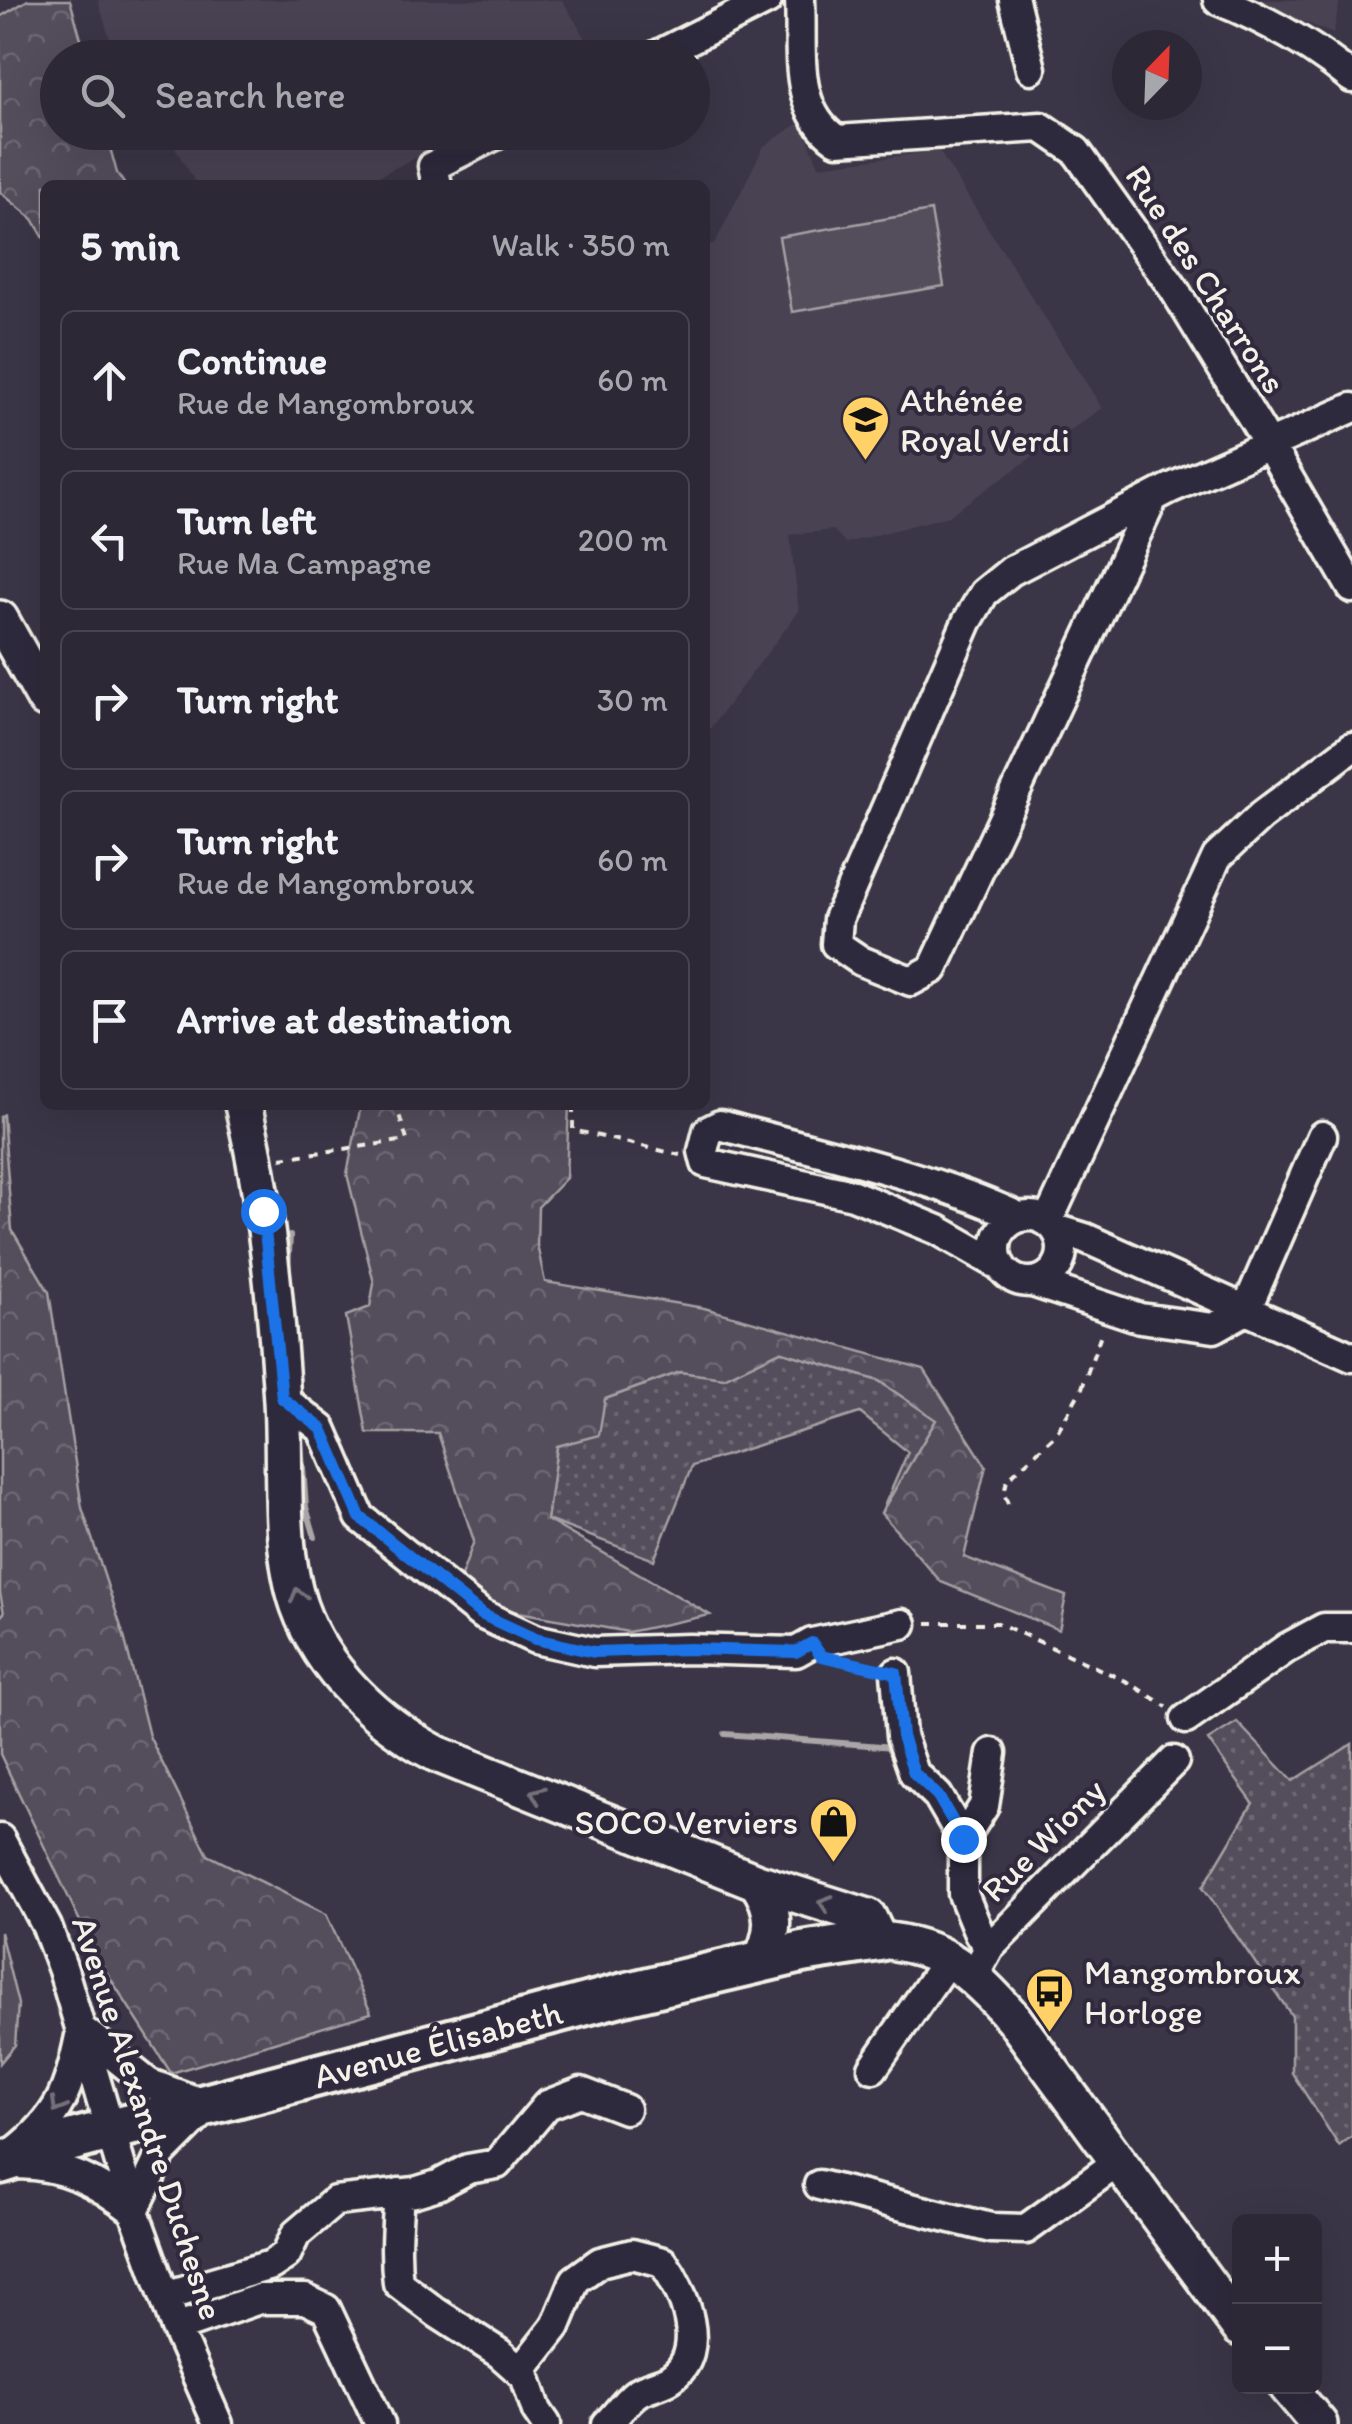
<!DOCTYPE html>
<html lang="en">
<head>
<meta charset="utf-8">
<style>
	body { margin:0; font-family:Itim,sans-serif; background:#383441; color:#f1f3f6 }
	.controls { position:absolute; right:30px; bottom:30px; display:grid; overflow:hidden; border-radius:15px; box-shadow:0 10px 40px #0002 }
	.controls button { width:90px; height:90px; display:grid; place-items:center; padding:0; border:0; border-bottom:2px solid #484450; background:#2c2835; color:#f1f3f6; font:50px sans-serif }
	.compass { position:absolute; left:1112px; top:30px; width:90px; height:90px; border-radius:50%; background:#2c2835; box-shadow:0 10px 40px #0002; rotate:23deg }
	.stop { position:absolute; width:30px; height:30px; margin:-22px; border:8px solid #1a73e8; border-radius:50%; background:#fff }
	.stop.end { background:#1a73e8; border-color:#fff; box-shadow:0 2px 10px #0008 }
	.list { margin:0; padding:0; list-style:none }
	h2 { display:flex; justify-content:space-between; align-items:center; height:130px; margin:0; padding:0 40px; font-size:42px }
	h2 small { font-size:32px; font-weight:400; color:#a6a6ad }
	.list li { display:grid; grid-template-columns:65px 1fr auto; gap:30px; align-items:center; box-sizing:border-box; height:140px; margin:0 20px 20px; padding:0 20px; border:2px solid #484450; border-radius:15px }
	.list b { display:block; font-size:38px; white-space:nowrap }
	.list p { margin:0; font-size:32px; white-space:nowrap; color:#a6a6ad }
	.list em { font-size:32px; font-style:normal; color:#a6a6ad }
	.icon { flex:none; width:55px; height:55px; fill:none; stroke:currentColor; stroke-width:2; stroke-linecap:round; stroke-linejoin:round }
	.map { position:relative; flex:none; width:1352px; height:2424px; overflow:hidden }
	.search { position:absolute; background:#2c2835; box-shadow:0 10px 40px #0002; left:40px; top:40px; width:670px; height:110px; display:flex; align-items:center; gap:25px; box-sizing:border-box; padding:0 35px; border-radius:55px; color:#a6a6ad; font-size:38px }
	.panel { position:absolute; background:#2c2835; box-shadow:0 10px 40px #0002; left:40px; top:180px; width:670px; height:930px; border-radius:15px }
	.map>svg:first-child { display:block }
	.built { fill:#484352 }
	.grass { fill:url(#grass-dots); stroke:#a4a0a2; stroke-width:2.5 }
	.forest { fill:url(#forest-crowns); stroke:#a4a0a2; stroke-width:2.5 }
	.park { fill:#534e5c; stroke:#a4a0a2; stroke-width:2.5 }
	.lines { fill:none; stroke-linecap:round; stroke-linejoin:round }
	.stream { stroke:#aaa6a7; stroke-width:6 }
	.minor-casing { stroke:#f4f1e8; stroke-width:35 }
	.major-casing { stroke:#f4f1e8; stroke-width:42 }
	.highway-casing { stroke:#f4f1e8; stroke-width:48 }
	.path { stroke:#f4f1e8; stroke-width:4; stroke-dasharray:8 8; stroke-linecap:butt }
	.minor { stroke:#2f2a3d; stroke-width:28 }
	.major { stroke:#2f2a3d; stroke-width:35 }
	.highway { stroke:#2f2a3d; stroke-width:40 }
	.oneway { stroke:#747079 }
	.route { stroke:#1a73e8; stroke-width:12 }
	.labels { text-anchor:middle; stroke-width:8; stroke-linejoin:round; paint-order:stroke }
	.street-label { font-size:35px; fill:#f4f1e8; stroke:#2f2a3d }
	.poi-label { font-size:35px; fill:#f4f1e8; stroke:#2f2a3d; text-anchor:start }
</style>
</head>
<body>
<div class="map">
<svg width="1352" height="2424" viewBox="0 0 1352 2424">
	<defs>
		<pattern id="grass-dots" width="8" height="8" patternUnits="userSpaceOnUse" patternTransform="scale(2.5)"><rect width="8" height="8" fill="#534e5c"/><path d="M2 2h.1M6 6h.1" fill="none" stroke="#6c6873" stroke-width="1.8" stroke-linecap="round"/></pattern>
		<pattern id="forest-crowns" width="20" height="18" patternUnits="userSpaceOnUse" patternTransform="scale(2.5)"><rect width="20" height="18" fill="#534e5c"/><path d="M2 6a3 3 0 1 1 6 0M12 15a3 3 0 1 1 6 0" fill="none" stroke="#6c6873"/></pattern>
	</defs>
	<rect width="100%" height="100%" fill="#3b3647"/>
	<filter id="ink" filterUnits="userSpaceOnUse"><feTurbulence type="fractalNoise" baseFrequency=".01" numOctaves="2"/><feDisplacementMap in="SourceGraphic" scale="20" xChannelSelector="R" yChannelSelector="G"/><feConvolveMatrix kernelMatrix="1 2 1 2 8 2 1 2 1" color-interpolation-filters="sRGB"/></filter>
	<g filter="url(#ink)">
		<path class="built" d="M98,0H562L597,57H115Z
			M1255,0H1340L1333,34Z
			M801,122L819,166L939,151L1102,408L948,516L846,543L833,530L790,535L799,611L705,735V247L715,243L764,146Z
			M166,133H467L360,185H197Z"/>
		<path class="grass" d="M780,1351L879,1381L937,1420L881,1513L908,1452L860,1413L692,1466L654,1560L547,1520L557,1446L605,1399L680,1372L724,1377Z
			M1237,1722L1293,1781L1352,1744V2136L1339,2146L1292,2073V2016L1203,1887L1253,1803L1208,1740Z"/>
		<path class="forest" d="M28,0H70L86,57L58,58V132L106,133L117,173L125,185H45V240L33,219L0,192V17Z
			M361,1105H569L566,1178L538,1207L537,1245L545,1282L704,1308L924,1369L986,1466L964,1557L1066,1596L1059,1630L941,1582L881,1513L936,1420L879,1381L780,1351L724,1378L680,1372L605,1399L599,1435L557,1446L547,1520L710,1615L628,1632L502,1609L460,1579L474,1541L438,1433H367L346,1316L370,1307L374,1283L347,1174Z
			M3,1115L12,1230L49,1292L82,1508L124,1636L149,1736L208,1855L326,1914L371,2013L171,2073L98,1959L0,1754V1617L4,1613L0,1593V1117Z"/>
		<path class="park" d="M931,211L944,286L792,312L779,237Z
			M0,1932L18,2004L15,2045L0,2063Z"/>
		<g class="lines">
			<path class="stream" d="M288,1269L290,1236
				M300,1430L306,1507L315,1537
				M725,1734L894,1747"/>
			<defs>
				<path id="minor" d="M800,0C803,49 791,109 837,140L1041,127L1076,151L1174,289L1268,443L1352,588
					M1014,0L1031,69
					M1218,0C1267,20 1311,44 1352,78
					M652,58L767,0
					M437,185L433,166L501,132
					M1153,498L933,969L911,981L861,961L836,944L838,919L967,622L984,593L1011,571L1169,489L1352,408
					M1322,1136L1246,1310L1352,1357
					M996 1249a33 33 0 1 1 66 0a33 33 0 1 1-66 0Z
					M1048,1221L1217,857L1261,816L1352,747
					M1001,1266L938,1230L853,1195L706,1163L703,1151L708,1131L720,1125C820,1152 925,1174 1019,1217
					M1032,1282L1140,1318L1214,1328L1246,1310L1085,1238L1056,1229
					M282,1398L322,1429L360,1517L481,1614L535,1639L594,1652L689,1649L796,1652L812,1643L902,1624
					M896,1673L901,1736L914,1773L938,1796L963,1839
					M1186,1719L1287,1648L1324,1628H1352
					M0,1839L47,1927L63,1970L134,2211L176,2328L218,2424
					M989,1948L979,1933L963,1894V1839L984,1806L992,1753
					M973,1977L989,1948L1174,1761
					M82,2030L148,2083L209,2106L161,2154L134,2211
					M873,2068L948,1959
					M16,2151C60,2116 69,2090 80,2036
					M18,2164C65,2165 97,2182 134,2211
					M819,2185L991,2228L1026,2229L1118,2162
					M399,2193C397,2225 394,2251 398,2283L437,2313L499,2353L525,2376L537,2411L546,2424
					M165,2296L271,2265L286,2255L296,2234L335,2201L415,2192L438,2185L468,2169L497,2164L547,2105L581,2092L625,2109
					M176,2328L259,2299H305L326,2309L380,2424
					M520,2372L556,2326L575,2280L600,2262L632,2254L663,2262C683,2290 710,2351 671,2378C661,2385 645,2386 635,2394C625,2402 616,2415 607,2424"/>
				<path id="major" d="M0,619L45,699
					M243,1105C266,1201 276,1302 282,1401C286,1465 278,1545 299,1606C322,1671 378,1723 437,1754L757,1882L868,1917L879,1940C942,1945 972,1971 1013,2018L1240,2328
					M757,1882C777,1911 775,1932 760,1963
					M1287,2386L1319,2424"/>
				<path id="highway" d="M0,2163L69,2141L628,1993L802,1952L879,1940"/>
			</defs>
			<use href="#minor" class="minor-casing"/>
			<use href="#major" class="major-casing"/>
			<use href="#highway" class="highway-casing"/>
			<path class="path" d="M573,1105V1130L680,1155
				M281,1158L407,1140L396,1105
				M1008,1504L1004,1494L1007,1480L1056,1434L1082,1388L1102,1331
				M927,1623H998L1128,1682L1167,1707
				M847,1662L871,1668"/>
			<use href="#minor" class="minor"/>
			<use href="#major" class="major"/>
			<use href="#highway" class="highway"/>
		</g>
		<defs><path id="oneway-chevron" d="M-2-3.5L2.5 0L-2 3.5" fill="none" stroke-width="1.6" stroke-linecap="round" stroke-linejoin="round" transform="scale(2.5)"/></defs>
		<g class="oneway">
			<use href="#oneway-chevron" transform="translate(298 1595) rotate(-106)"/>
			<use href="#oneway-chevron" transform="translate(537 1794) rotate(-158)"/>
			<use href="#oneway-chevron" transform="translate(825 1903) rotate(-162)"/>
			<use href="#oneway-chevron" transform="translate(58 2106) rotate(120)"/>
		</g>
	</g>
	<g class="lines" filter="url(#ink)">
		<path class="route" d="M263,1211L282,1398L322,1429L360,1517L481,1614L535,1639L594,1652L689,1649L796,1652L812,1643L821,1656L896,1673L902,1736L914,1773L938,1796L963,1839"/>
	</g>
	<defs>
		<symbol id="school-pin" viewBox="-11 -11 22 30"><path d="M0 17L-7.5 6A9.5 9.5 0 1 1 7.5 6Z" fill="#ffd166" stroke="#2f2a3d"/><path d="M0-5L7-2L0 1L-7-2ZM-4 1L0 2.5L4 1V4Q0 6-4 4Z" fill="#111"/></symbol>
		<symbol id="shop-pin" viewBox="-11 -11 22 30"><path d="M0 17L-7.5 6A9.5 9.5 0 1 1 7.5 6Z" fill="#ffd166" stroke="#2f2a3d"/><path d="M-5-2.5h2.3a2.7 3.5 0 0 1 5.4 0H5L5.5 6h-11ZM-1.5-2.5h3a1.5 2.3 0 0 0-3 0Z" fill="#111"/></symbol>
		<symbol id="bus-pin" viewBox="-11 -11 22 30"><path d="M0 17L-7.5 6A9.5 9.5 0 1 1 7.5 6Z" fill="#ffd166" stroke="#2f2a3d"/><path d="M-5-6H5V4H4V6H2V4H-2V6H-4V4H-5ZM-3.5-4V0h7V-4ZM-3.5 1.2v1.5H-2V1.2ZM2 1.2v1.5H3.5V1.2Z" fill="#111"/></symbol>
	</defs>
	<g fill-rule="evenodd">
		<use href="#school-pin" x="838" y="392" width="55" height="75"/>
		<use href="#shop-pin" x="806" y="1794" width="55" height="75"/>
		<use href="#bus-pin" x="1022" y="1964" width="55" height="75"/>
	</g>
	<g class="labels">
		<g class="street-label">
			<text transform="translate(1206 279) rotate(57)" y="12">Rue des Charrons</text>
			<text transform="translate(1043 1840) rotate(-45)" y="12">Rue Wiony</text>
			<text transform="translate(438 2044) rotate(-15)" y="12">Avenue Élisabeth</text>
			<text transform="translate(148 2118) rotate(72)" y="12">Avenue Alexandre Duchesne</text>
		</g>
		<g class="poi-label">
			<text x="900" y="412">Athénée<tspan x="900" dy="40">Royal Verdi</tspan></text>
			<text x="798" y="1834" text-anchor="end">SOCO Verviers</text>
			<text x="1084" y="1984">Mangombroux<tspan x="1084" dy="40">Horloge</tspan></text>
		</g>
	</g>
</svg>
<div class="controls">
<button>+</button>
<button>−</button>
</div>
<svg class="compass" viewBox="-18 -18 36 36"><path d="M0-13l5 13h-10z" fill="#e53935"/><path d="M0 13l5-13h-10z" fill="#a6a6ad"/></svg>
<div class="stop" style="left:263px;top:1211px"></div>
<div class="stop end" style="left:963px;top:1839px"></div>
<div class="search"><svg class="icon" aria-label="search" viewBox="0 0 24 24"><circle cx="10" cy="10" r="6"/><path d="M15 15l6 6"/></svg>Search here</div>
<section class="panel">
<h2>5 min<small>Walk · 350 m</small></h2>
<ul class="list">
<li><svg class="icon" aria-label="ahead" viewBox="0 0 24 24"><path d="M12 20V5M6 11l6-6 6 6"/></svg><div><b>Continue</b><p>Rue de Mangombroux</p></div><em>60 m</em></li>
<li><svg class="icon" aria-label="left" viewBox="0 0 24 24"><path d="M17 20v-9H6M10 6l-5 5 5 5"/></svg><div><b>Turn left</b><p>Rue Ma Campagne</p></div><em>200 m</em></li>
<li><svg class="icon" aria-label="right" viewBox="0 0 24 24"><path d="M7 20v-9h11M14 6l5 5-5 5"/></svg><div><b>Turn right</b></div><em>30 m</em></li>
<li><svg class="icon" aria-label="right" viewBox="0 0 24 24"><path d="M7 20v-9h11M14 6l5 5-5 5"/></svg><div><b>Turn right</b><p>Rue de Mangombroux</p></div><em>60 m</em></li>
<li><svg class="icon" aria-label="arrive" viewBox="0 0 24 24"><path d="M6 21V4h12l-3 4 3 4H6"/></svg><div><b>Arrive at destination</b></div></li>
</ul>
</section>
</div>
</body>
</html>
